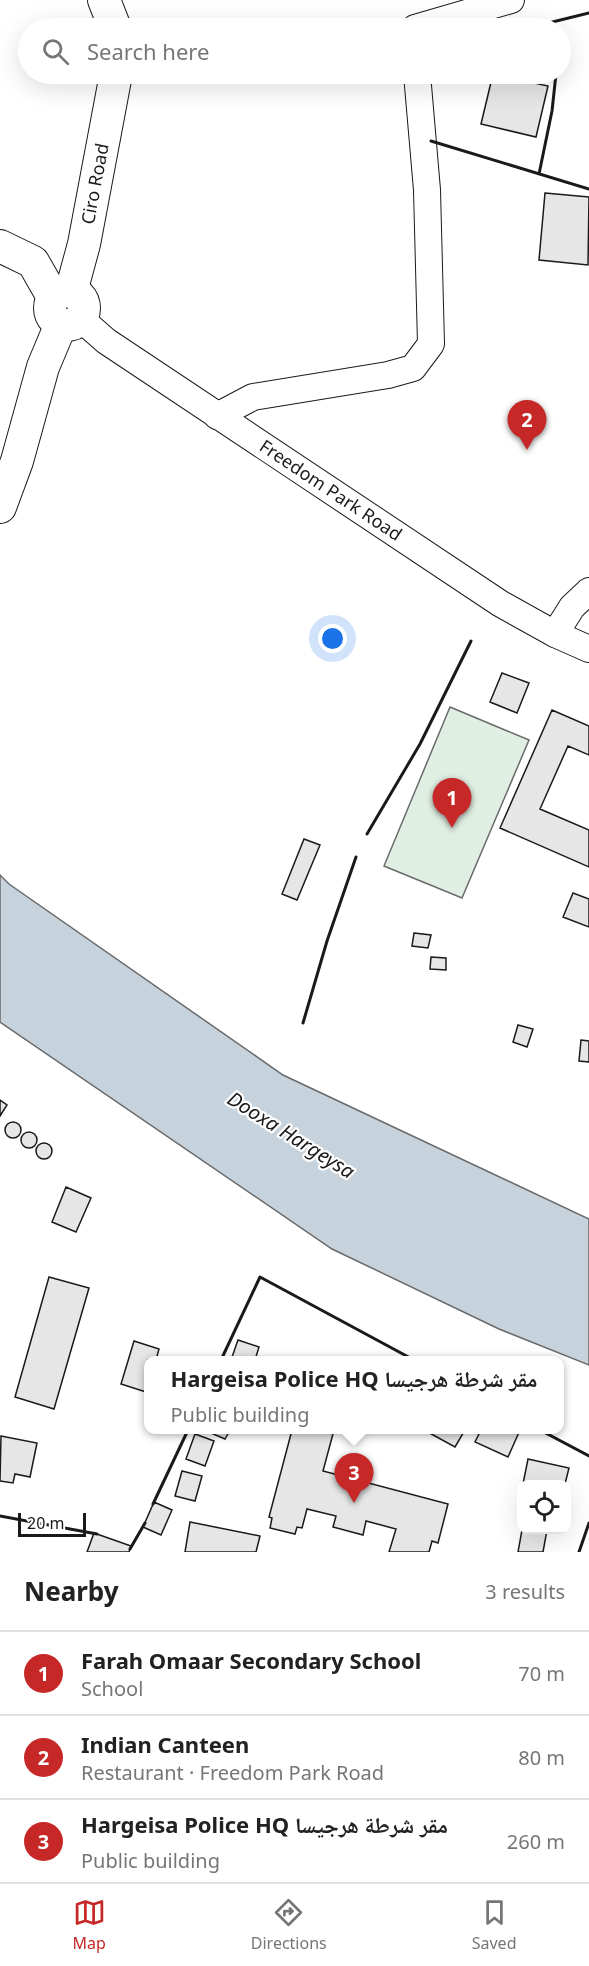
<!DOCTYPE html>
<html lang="en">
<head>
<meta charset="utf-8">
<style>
	body { margin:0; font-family:"Noto Sans","Noto Naskh Arabic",sans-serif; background:#f2f2f2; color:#222 }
	.controls { position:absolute; right:18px; bottom:18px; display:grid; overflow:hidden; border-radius:12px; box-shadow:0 6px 24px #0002 }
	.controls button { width:54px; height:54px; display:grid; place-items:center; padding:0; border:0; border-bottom:2px solid #e0e0e0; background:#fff; color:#222; font:30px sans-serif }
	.scale { position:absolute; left:18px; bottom:15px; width:68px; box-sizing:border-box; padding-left:6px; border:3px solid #1a1a1a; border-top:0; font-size:16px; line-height:21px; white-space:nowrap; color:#1a1a1a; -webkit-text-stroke:4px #fff; paint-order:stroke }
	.you { position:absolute; left:333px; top:639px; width:21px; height:21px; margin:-15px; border:4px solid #fff; border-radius:50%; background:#1a73e8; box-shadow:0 0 0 9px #1a73e833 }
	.badge { display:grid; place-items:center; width:39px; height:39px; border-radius:50%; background:#c62828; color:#fff; font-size:20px; font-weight:700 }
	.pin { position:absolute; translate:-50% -50px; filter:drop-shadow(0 2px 3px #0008) }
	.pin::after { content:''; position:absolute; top:32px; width:21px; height:18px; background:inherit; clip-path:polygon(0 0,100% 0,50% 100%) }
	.popup { position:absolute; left:144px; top:1356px; width:420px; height:78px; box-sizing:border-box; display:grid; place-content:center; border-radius:12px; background:#fff; filter:drop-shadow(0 2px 4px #0005); font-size:20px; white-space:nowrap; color:#767676 }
	.popup b { font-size:22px; color:#222 }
	.popup::after { content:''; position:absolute; left:50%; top:100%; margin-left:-12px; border:12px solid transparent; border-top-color:#fff }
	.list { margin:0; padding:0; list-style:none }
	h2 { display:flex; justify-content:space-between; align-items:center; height:78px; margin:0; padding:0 24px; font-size:26px }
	h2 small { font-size:20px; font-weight:400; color:#767676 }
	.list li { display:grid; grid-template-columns:39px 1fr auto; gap:18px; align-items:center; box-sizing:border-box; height:84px; padding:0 24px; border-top:2px solid #e0e0e0 }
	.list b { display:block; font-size:22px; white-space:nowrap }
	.list p { margin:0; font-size:20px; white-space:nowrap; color:#767676 }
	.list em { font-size:20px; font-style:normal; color:#767676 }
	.icon { flex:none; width:33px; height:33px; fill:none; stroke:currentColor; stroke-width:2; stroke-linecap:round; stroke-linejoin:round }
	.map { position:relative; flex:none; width:589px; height:1552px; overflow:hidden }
	.search { position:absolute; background:#fff; box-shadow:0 6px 24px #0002; left:18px; right:18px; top:18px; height:66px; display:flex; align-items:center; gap:15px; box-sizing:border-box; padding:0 21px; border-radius:33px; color:#767676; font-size:22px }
	.sheet { height:330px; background:#fff }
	nav { display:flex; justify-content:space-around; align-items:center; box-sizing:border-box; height:84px; border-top:2px solid #e0e0e0; background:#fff; font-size:16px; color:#767676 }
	nav a { display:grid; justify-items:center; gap:3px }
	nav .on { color:#c62828 }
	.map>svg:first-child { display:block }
	.green { fill:#e0efe3; stroke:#6a6a6a; stroke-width:1.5 }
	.water { fill:#c6d2dc; stroke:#6a6a6a; stroke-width:1.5 }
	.building { fill:#e6e6e6; stroke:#1a1a1a; stroke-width:1.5 }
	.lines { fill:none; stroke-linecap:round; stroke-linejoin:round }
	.minor-casing { stroke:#1a1a1a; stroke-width:28 }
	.major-casing { stroke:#1a1a1a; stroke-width:34 }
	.minor { stroke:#fff; stroke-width:26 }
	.major { stroke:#fff; stroke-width:32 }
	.wall { stroke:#1a1a1a; stroke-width:3 }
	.labels { text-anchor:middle; stroke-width:4.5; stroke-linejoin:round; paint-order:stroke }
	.street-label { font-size:18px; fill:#1a1a1a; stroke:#fff }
	.water-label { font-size:20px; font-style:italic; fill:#1a1a1a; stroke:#fff }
</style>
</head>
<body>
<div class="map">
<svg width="589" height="1552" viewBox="0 0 589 1552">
	<rect width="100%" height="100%" fill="#fff"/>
	<path class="green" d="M450,707L529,740L462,898L384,866Z"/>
	<path class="water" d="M0,875L9,884L283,1075L589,1219V1365L499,1329L332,1249L0,1022Z"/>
	<path class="building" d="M493,74L548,86L536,137L481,124Z
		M545,193L589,197L588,265L539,260Z
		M502,673L529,683L517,713L490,702Z
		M552,710L589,726V755L568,746L540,809L589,830V867L500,828Z
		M304,839L320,845L297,900L282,894Z
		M573,893L589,899V927L563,917Z
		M414,933L431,935L428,948L412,946Z
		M431,957L446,958V970L430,969Z
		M518,1025L533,1029L527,1047L513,1042Z
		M581,1040L589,1041V1062L579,1061Z
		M0,1100L7,1105L0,1116Z
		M5 1130a8 8 0 1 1 16 0a8 8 0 1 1-16 0Z
		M21 1140a8 8 0 1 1 16 0a8 8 0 1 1-16 0Z
		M36 1151a8 8 0 1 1 16 0a8 8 0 1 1-16 0Z
		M66,1187L91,1198L76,1232L52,1222Z
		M49,1277L89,1288L54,1409L15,1397Z
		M238,1340L259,1347L255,1360H231Z
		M134,1341L159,1349L156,1360H148V1383L146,1392L121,1384Z
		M204,1430H230L225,1439Z
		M292,1430H334L323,1471L448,1504L438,1543L432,1541L429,1552H389L396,1529L366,1521L363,1535L333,1527L336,1516L307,1509L302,1528L297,1527L295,1534L270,1528L272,1518L269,1517Z
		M424,1430H465L455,1447Z
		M481,1430H520L508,1457L475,1442Z
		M195,1434L214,1441L205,1466L186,1459Z
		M1,1436L37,1443L30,1477L15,1474L13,1483L0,1481Z
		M528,1459L569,1468L565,1484H523Z
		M182,1471L202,1476L195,1501L175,1496Z
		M154,1502L172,1510L161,1535L143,1527Z
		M190,1522L260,1536L256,1552H185Z
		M522,1530H547L543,1552H518Z
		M94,1533L131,1546L129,1552H87Z"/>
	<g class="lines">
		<defs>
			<g id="minor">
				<path d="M415,28L511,0"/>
				<path id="s1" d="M81,319L106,341L501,604L555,634L589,649"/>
				<path d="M217,416L253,397L388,375L413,368L431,344L427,190L417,74"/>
				<path d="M555,634L572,607L589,591"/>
			</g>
			<g id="major">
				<path d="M104,0L115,28"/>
				<path d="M0,246L33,262L53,297"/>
				<circle cx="67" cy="308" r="17"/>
				<path id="s2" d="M71,292L84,244L116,74"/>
				<path d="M0,507L17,461L43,367L61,324"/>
			</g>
		</defs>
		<use href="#minor" class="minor-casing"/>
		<use href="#major" class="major-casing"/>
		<use href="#minor" class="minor"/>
		<use href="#major" class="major"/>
		<path class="wall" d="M528,28L589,13
			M431,141L589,189
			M539,174L552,111L556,74
			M367,834L420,744L471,641
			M303,1023L327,941L356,857
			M221,1360L260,1277L414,1360
			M540,1430L589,1456
			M153,1504L188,1430
			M0,1516L97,1534
			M130,1549L145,1523
			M579,1552L589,1523"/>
	</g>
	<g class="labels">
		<g class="street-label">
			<text dy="6" stroke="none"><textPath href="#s2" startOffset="111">Ciro Road</textPath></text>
			<text dy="6" stroke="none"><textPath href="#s1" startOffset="303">Freedom Park Road</textPath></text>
		</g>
		<g class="water-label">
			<text transform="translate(291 1135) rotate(32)" y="7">Dooxa Hargeysa</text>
		</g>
	</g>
</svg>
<div class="controls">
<button><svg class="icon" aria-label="locate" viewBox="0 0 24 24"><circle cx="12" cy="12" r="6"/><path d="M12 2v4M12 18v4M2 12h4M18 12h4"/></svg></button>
</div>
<div class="scale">20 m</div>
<div class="you"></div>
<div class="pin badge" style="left:452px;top:828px">1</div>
<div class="pin badge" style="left:527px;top:450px">2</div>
<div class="pin badge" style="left:354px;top:1503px">3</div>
<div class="popup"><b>Hargeisa Police HQ مقر شرطة هرجيسا</b>Public building</div>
<div class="search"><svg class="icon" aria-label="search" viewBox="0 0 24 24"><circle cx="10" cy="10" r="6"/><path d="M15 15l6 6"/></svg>Search here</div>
</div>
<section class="sheet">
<h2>Nearby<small>3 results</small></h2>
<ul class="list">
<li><span class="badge">1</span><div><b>Farah Omaar Secondary School</b><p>School</p></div><em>70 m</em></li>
<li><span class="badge">2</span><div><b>Indian Canteen</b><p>Restaurant · Freedom Park Road</p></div><em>80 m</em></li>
<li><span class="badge">3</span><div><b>Hargeisa Police HQ مقر شرطة هرجيسا</b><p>Public building</p></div><em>260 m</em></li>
</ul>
</section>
<nav>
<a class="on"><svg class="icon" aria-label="map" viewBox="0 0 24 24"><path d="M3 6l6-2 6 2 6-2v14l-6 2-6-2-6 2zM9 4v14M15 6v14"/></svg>Map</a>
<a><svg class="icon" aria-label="directions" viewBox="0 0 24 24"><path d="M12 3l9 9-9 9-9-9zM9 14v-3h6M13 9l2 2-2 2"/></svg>Directions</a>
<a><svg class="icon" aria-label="saved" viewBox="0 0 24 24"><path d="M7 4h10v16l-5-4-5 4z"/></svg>Saved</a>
</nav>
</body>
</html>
